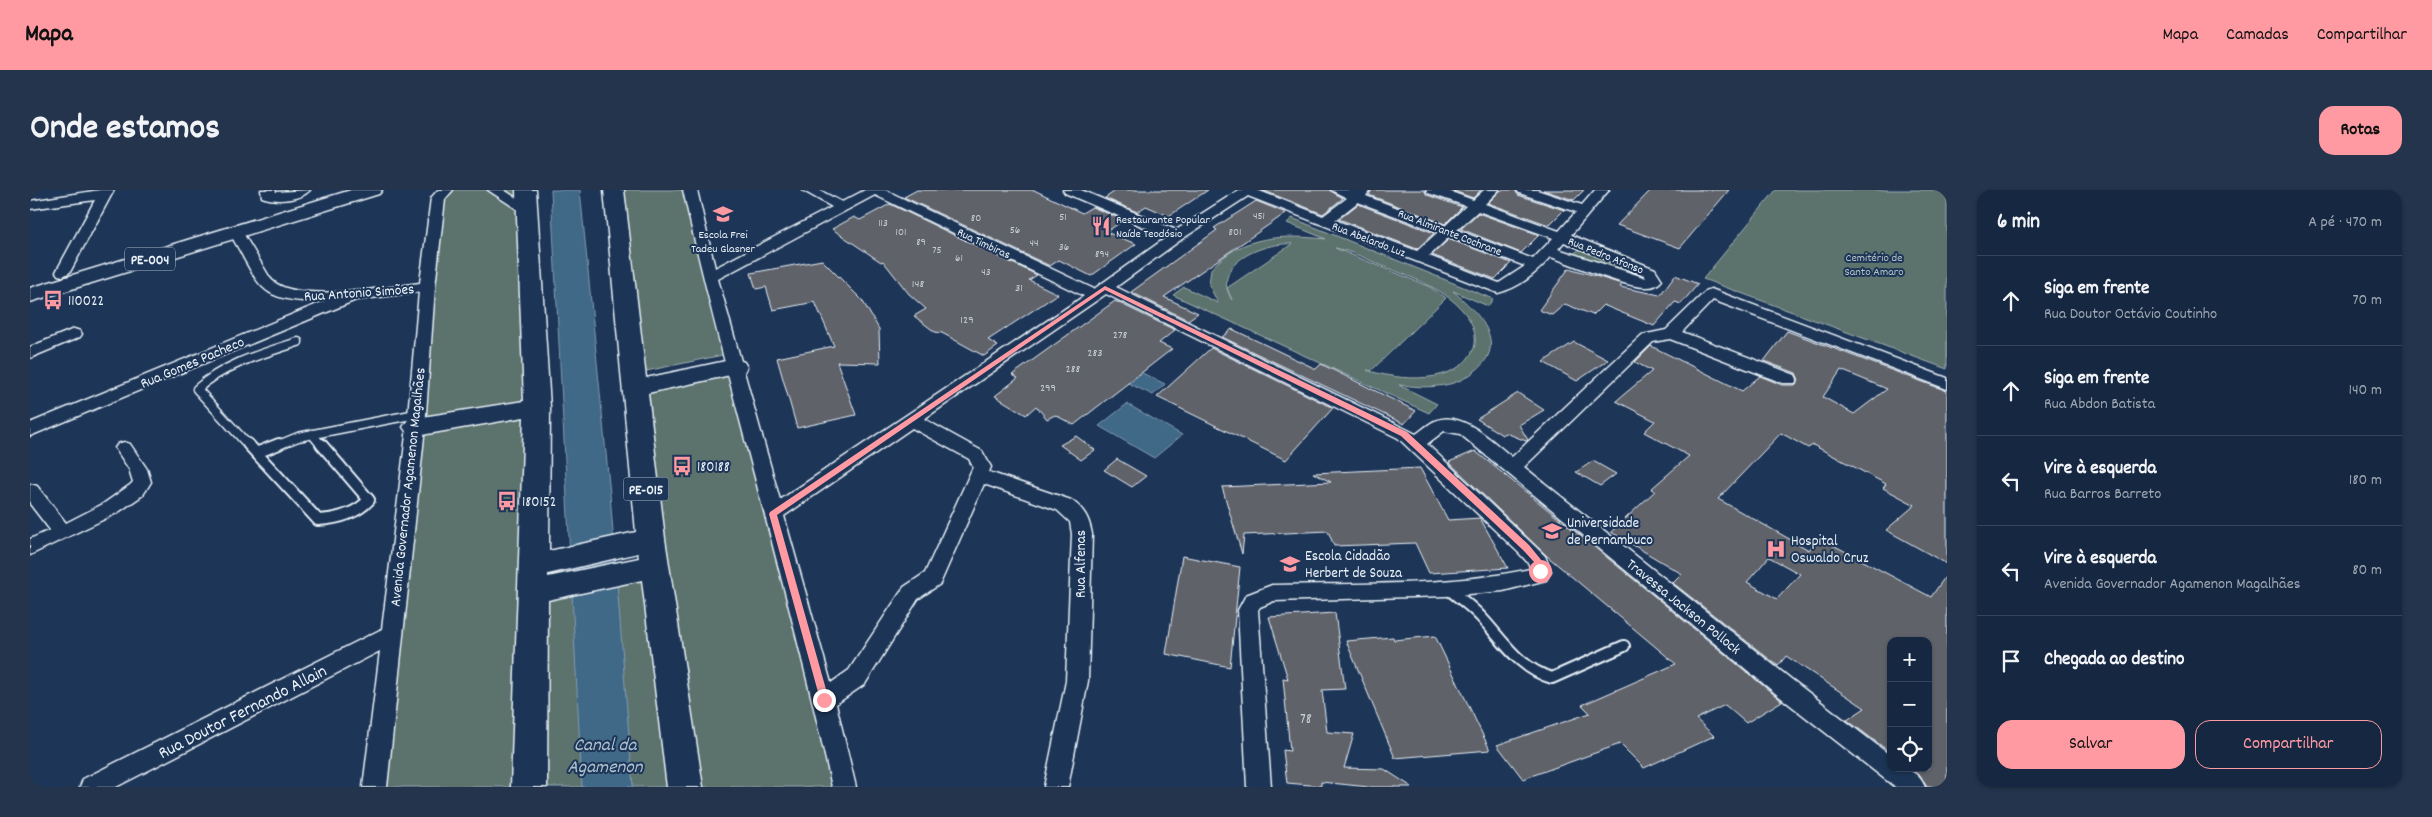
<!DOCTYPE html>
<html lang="pt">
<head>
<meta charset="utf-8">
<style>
	body { margin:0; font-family:Dekko,sans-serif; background:#23344c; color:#f1f3f6 }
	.controls { position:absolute; right:15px; bottom:15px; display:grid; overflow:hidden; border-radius:10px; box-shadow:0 1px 4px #0004 }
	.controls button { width:45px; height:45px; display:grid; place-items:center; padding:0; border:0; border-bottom:1px solid #35445a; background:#162841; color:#f1f3f6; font:25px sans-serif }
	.stop { position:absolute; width:15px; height:15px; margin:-11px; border:4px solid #ff9aa2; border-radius:50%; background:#fff }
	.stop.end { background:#ff9aa2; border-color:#fff; box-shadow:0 1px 5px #0008 }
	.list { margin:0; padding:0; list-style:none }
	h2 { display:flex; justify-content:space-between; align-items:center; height:65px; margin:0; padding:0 20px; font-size:21px }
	h2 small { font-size:16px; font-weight:400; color:#9ea6b1 }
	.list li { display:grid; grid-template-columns:32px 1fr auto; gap:15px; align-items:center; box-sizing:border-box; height:90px; padding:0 20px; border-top:1px solid #35445a }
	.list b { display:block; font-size:19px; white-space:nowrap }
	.list p { margin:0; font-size:16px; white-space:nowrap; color:#9ea6b1 }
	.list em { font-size:16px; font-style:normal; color:#9ea6b1 }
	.actions { display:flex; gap:10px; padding:15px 20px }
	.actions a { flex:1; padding:11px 0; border:1px solid #ff9aa2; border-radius:15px; text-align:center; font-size:18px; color:#ff9aa2 }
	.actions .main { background:#ff9aa2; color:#111 }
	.icon { flex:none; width:28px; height:28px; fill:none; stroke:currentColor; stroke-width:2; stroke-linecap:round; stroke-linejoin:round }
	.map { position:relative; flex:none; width:1917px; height:597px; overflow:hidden; border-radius:15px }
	header { display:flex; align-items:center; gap:30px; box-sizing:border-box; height:70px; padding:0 25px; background:#ff9aa2; color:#111 }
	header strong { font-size:24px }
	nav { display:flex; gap:28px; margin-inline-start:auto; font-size:18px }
	.intro { display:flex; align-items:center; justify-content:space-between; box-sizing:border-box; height:120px; padding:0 30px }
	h1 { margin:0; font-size:35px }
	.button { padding:12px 22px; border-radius:15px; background:#ff9aa2; color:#111; font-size:18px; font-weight:700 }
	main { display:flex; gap:30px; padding:0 30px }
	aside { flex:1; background:#162841; border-radius:15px; box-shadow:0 1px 4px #0004 }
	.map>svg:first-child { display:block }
	.green { fill:#5b726d; stroke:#a2b2b2; fill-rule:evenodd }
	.water { fill:#3f6787; stroke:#839eb4 }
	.building { fill:#60626a; stroke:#e8f1f8; fill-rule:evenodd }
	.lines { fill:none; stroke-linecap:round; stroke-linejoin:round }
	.lane-far1-casing { stroke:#e8f1f8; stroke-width:11 }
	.lane-casing { stroke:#e8f1f8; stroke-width:14 }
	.street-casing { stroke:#e8f1f8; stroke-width:3 }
	.primary-casing { stroke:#e8f1f8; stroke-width:3 }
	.highway-casing { stroke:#e8f1f8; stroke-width:3 }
	.lane-far1 { stroke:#1d3557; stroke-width:8 }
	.lane { stroke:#1d3557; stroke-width:10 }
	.street { fill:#1d3557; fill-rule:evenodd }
	.primary { fill:#1d3557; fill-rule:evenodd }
	.highway { fill:#1d3557; fill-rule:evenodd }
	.route { fill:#ff9aa2 }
	.labels { text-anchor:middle; stroke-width:4; stroke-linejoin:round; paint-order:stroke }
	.far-number-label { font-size:11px; fill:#c6cdd4 }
	.far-poi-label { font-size:12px; fill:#e8f1f8; stroke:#1d3557; text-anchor:start }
	.far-street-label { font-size:12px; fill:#e8f1f8; stroke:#1d3557 }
	.far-park-label { font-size:12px; fill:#b7c5c7; stroke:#1d3557 }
	.number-label { font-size:12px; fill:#c6cdd4 }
	.shield { fill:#1d3557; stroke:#abb9c8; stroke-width:1 }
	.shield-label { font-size:14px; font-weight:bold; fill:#e8f1f8 }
	.street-label { font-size:15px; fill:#e8f1f8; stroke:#1d3557 }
	.poi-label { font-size:15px; fill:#e8f1f8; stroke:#1d3557; text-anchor:start }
	.near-number-label { font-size:15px; fill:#c6cdd4 }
	.near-street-label { font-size:18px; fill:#e8f1f8; stroke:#1d3557 }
	.near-water-label { font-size:19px; font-style:italic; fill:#adc1d0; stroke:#1d3557 }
</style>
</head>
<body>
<header>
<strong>Mapa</strong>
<nav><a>Mapa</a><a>Camadas</a><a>Compartilhar</a></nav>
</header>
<div class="intro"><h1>Onde estamos</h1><a class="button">Rotas</a></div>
<main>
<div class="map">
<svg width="1917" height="597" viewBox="0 0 1917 597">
	<rect width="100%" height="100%" fill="#1d3557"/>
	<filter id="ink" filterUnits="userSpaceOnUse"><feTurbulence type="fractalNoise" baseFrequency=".02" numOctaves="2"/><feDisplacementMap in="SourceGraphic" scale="10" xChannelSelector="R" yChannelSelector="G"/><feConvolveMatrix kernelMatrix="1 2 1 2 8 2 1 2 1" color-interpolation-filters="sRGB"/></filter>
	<g filter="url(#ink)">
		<path class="green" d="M412,0H496L504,402L625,376L604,198L705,177L814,597H356Z
			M584,0H660L702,163L602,184Z
			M1746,0H1917V179L1673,89Z
			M1262,28L1463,109L1458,116L1423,101C1446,121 1481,153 1445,181C1434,190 1422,195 1407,196C1394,198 1382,196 1369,195L1407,214L1399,223L1143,105L1154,97L1188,113L1179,95L1181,79C1212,44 1254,45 1296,49L1257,33ZM1262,54L1197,98L1202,110C1179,74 1233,52 1262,54ZM1305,58C1320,61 1335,68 1348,74C1379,87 1419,98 1439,129C1444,137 1447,149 1444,158C1429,196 1368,191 1337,180L1341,181L1416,108L1400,97Z
			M1550,59L1616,84V89L1543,64Z"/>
		<path class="water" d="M521,0H550L580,304L603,597H552Z
			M1110,182L1135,194L1123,205L1098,193Z
			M1097,214L1152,245L1124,268L1069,236Z"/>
		<path class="building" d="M887,0H1004L1052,23L1062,17L1094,30L1076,42L1106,54L1061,86L1029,70L1020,76L874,7Z
			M1087,0H1178L1139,26L1116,16L1107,22L1075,8Z
			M1232,0H1299L1313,8L1293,24Z
			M1342,0H1394L1397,5L1432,17L1415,34L1339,5Z
			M1421,0H1451L1443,8Z
			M1471,0H1485L1488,5L1534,20L1519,35L1458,13Z
			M1513,0H1554L1544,10Z
			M1621,0H1699L1650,58L1587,35Z
			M1226,11L1256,23L1134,107L1168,123L1158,130L1101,102L1187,40L1184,38Z
			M860,14L1007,85L999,90L1028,104L958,150L968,156L954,166L912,143L905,142L884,126L896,119L879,104L853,71L851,72L802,39L824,27L830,30Z
			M1328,14L1404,43L1387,59L1309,29Z
			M1448,23L1509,45L1491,63L1431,39Z
			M1419,49L1481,73L1465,89L1402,65Z
			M792,70L832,110L849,139L850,173L807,172L826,225L767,238L747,168L804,156L785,112L743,120L736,97L726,99L721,83Z
			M1539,78L1592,94L1590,97L1630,105L1645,85L1668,94L1651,114L1645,112L1624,136L1573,115L1563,125L1535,114L1522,125L1509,120Z
			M1085,111L1145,140L1129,153L1142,159L1044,235L1025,225L1017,229L1006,216L996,225L965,206L988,188L982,185Z
			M1202,139L1286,179L1291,174L1386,221L1374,234L1192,147Z
			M1757,141L1917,201V374L1856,340L1885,315L1853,298L1856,294L1783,255L1778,258L1751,243L1688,309L1779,360L1788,347L1901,407L1917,384V597H1897L1890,586L1878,578H1898V451H1861V563L1817,530L1835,518L1756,466L1748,476L1643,393L1652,384L1581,342L1625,301L1621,299L1659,266L1614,242L1625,231L1586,211L1622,181L1605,172L1621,156L1712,201L1730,186L1752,195H1765L1769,190L1766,183L1734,171ZM1811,180L1857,199L1824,224L1793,207ZM1739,367L1770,384L1747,409L1717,392Z
			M1544,152L1578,170L1547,191L1513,172Z
			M1181,158L1303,218L1256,270L1127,207Z
			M1488,203L1514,220L1489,235L1498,250L1496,251L1476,243L1472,245L1447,229Z
			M1046,246L1065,260L1051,270L1030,255Z
			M1445,261L1557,351L1752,511L1716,533L1695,515L1666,529L1684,546L1614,578L1590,554L1493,589L1467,555L1560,523L1552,515L1646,474L1517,366L1419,272Z
			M1087,269L1116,286L1102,297L1074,280Z
			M1563,271L1586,284L1570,296L1546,282Z
			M1390,278L1418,330L1450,328L1478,378L1399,383L1385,353L1304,356L1298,341L1214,345L1212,364L1192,297L1301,292L1283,283Z
			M1152,366L1210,377L1200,477L1136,464Z
			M1305,423L1315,499L1292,500L1297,542L1324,544L1314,578L1354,579L1382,597H1339L1291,592V596L1257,593L1253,560L1260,561L1253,488L1258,489L1239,427Z
			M1405,446L1460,560L1365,568L1316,451L1363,447L1364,450Z"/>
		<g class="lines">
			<defs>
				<path id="lane-far1" d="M282,244L292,256
					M219,256L167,199C194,174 234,163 268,152
					M246,256L268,247L386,224"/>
				<path id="lane" d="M218,254L288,330C307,329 326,324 339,310L291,254
					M226,263L249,254
					M1417,398C1428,407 1440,415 1450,426C1473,450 1488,478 1522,488L1594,456"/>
				<path id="street" d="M70,0H84L40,82L33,86L28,85L26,82L65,10L0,19V11Z
					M231,0H245L246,2L280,0C270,11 245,12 232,7Z
					M408,0H423L415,9L405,97L395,237L357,597H333L350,461L86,597H50L53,589L352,439L377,237L389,102L326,110L0,246V233L295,111C223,114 231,92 198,41L200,38H210L240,88C261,115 358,97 390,93L401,8Z
					M458,0H474L505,20L503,23H493Z
					M653,0H667L685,78L802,17L772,0H789L812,12L835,0H855L1064,99L1137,47L1035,3L1033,0H1051L1146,40L1209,0H1227L1293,26L1317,8L1301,0H1340L1336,6L1415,36L1436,16L1398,3L1396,0H1416L1443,10L1454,0H1469L1455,14L1529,41L1546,22L1489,3L1487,0H1507L1552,15L1565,0H1579L1541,45L1625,79L1632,90C1629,94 1624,97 1618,97C1599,99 1542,74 1521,67C1506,83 1491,97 1468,103L1218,6L1152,49L1086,97L1386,244C1392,240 1398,234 1405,231C1431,219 1464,253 1482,267L1612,145L1636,140L1676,101L1681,99L1917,188V199L1683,110L1652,142L1765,185L1767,189L1765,193H1753L1640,149L1623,152L1494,277L1761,489L1861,566V578C1877,578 1888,581 1895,597H1865L1745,503L1430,244L1414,241L1397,254L1515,366L1521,381L1516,390L1473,401L1416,406L1244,411L1230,417L1228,420L1241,597H1217L1208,420L1216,405L1242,395C1327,393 1417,397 1500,379L1499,374L1489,363L1368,248L1076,104L894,229L952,261L961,277L959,282L1041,310C1054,319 1059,328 1062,344L1058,491L1038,597H1014L1036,491L1042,344L1040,332L1027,320L954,294L910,394L888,409L835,494L806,514L826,597H802C758,396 698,201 653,0ZM845,5L1054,106L750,310L688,89ZM1328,12L1408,42L1387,61L1305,30ZM1448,21L1523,48L1503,69L1427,40ZM1419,47L1495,76L1469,93L1399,66ZM1534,52L1614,85L1616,88L1528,59ZM882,238L939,269L943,277L895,383L874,397L819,480L801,493L754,326Z
					M44,139L50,141L52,144L50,147L0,168V157Z
					M94,252L100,254L117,279L121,292L113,305L87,323L0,365V349L20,340L0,314V294L7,296L36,333L73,314L100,295L103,292L99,279L85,258L88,254Z"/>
				<path id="primary" d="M321,0H352L349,4L0,112V98Z"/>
				<path id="highway" d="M486,0H506L520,217L519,361L606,342L574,0H594L616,188L705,169L714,172L717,177L714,182L618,203L635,349L673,597H637L612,390L518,410L517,597H481L494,227L386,246L377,243L373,237L377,231L386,228L494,211ZM608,363L609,368L518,387V384Z"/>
			</defs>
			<use href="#lane-far1" class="lane-far1-casing"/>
			<use href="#lane" class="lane-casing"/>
			<use href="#street" class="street-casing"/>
			<use href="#primary" class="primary-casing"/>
			<use href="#highway" class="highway-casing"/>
			<use href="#lane-far1" class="lane-far1"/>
			<use href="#lane" class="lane"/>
			<use href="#street" class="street"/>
			<use href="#primary" class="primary"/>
			<use href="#highway" class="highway"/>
		</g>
	</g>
	<path class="route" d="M1075,96L1377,242L1499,355L1512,371L1514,384H1507L1504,372L1493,360L1371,246L1075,100L747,325L799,510L798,513H791L739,324L740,322Z"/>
	<defs>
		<symbol id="school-bare" viewBox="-9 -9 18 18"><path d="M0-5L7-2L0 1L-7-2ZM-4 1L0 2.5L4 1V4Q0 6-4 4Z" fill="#ff9aa2" stroke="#1d3557" stroke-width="2.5" paint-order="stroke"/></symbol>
		<symbol id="restaurant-bare" viewBox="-9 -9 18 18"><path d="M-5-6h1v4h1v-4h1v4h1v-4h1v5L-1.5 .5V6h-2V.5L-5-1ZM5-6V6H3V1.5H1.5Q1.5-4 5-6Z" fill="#ff9aa2" stroke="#1d3557" stroke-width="2.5" paint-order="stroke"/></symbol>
		<symbol id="bus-bare" viewBox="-9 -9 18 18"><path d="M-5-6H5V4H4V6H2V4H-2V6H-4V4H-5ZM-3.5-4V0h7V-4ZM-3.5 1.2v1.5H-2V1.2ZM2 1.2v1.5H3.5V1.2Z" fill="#ff9aa2" stroke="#1d3557" stroke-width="2.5" paint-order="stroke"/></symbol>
		<symbol id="university-bare" viewBox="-9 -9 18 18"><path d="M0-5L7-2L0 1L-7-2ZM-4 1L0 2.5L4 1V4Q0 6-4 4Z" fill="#ff9aa2" stroke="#1d3557" stroke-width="2.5" paint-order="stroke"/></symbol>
		<symbol id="hospital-bare" viewBox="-9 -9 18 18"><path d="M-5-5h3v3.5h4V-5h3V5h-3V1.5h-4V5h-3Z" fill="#ff9aa2" stroke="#1d3557" stroke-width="2.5" paint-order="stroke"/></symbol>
	</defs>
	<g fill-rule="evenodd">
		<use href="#school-bare" x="679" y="10" width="28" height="28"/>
		<use href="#restaurant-bare" x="1057" y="22" width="28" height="28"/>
		<use href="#bus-bare" x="9" y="96" width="28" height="28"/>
		<use href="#bus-bare" x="638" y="262" width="28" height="28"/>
		<use href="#bus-bare" x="463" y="297" width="28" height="28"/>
		<use href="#university-bare" x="1508" y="327" width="28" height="28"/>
		<use href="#hospital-bare" x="1732" y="345" width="28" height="28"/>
		<use href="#school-bare" x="1246" y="360" width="28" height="28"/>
	</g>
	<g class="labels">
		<g class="far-number-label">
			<text x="1229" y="29">451</text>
			<text x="1033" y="30">51</text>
			<text x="946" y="31">80</text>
			<text x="853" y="36">113</text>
			<text x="985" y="43">56</text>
			<text x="871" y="45">101</text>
			<text x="1205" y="45">801</text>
			<text x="891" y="55">89</text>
			<text x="1004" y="56">44</text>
			<text x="1034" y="60">36</text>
			<text x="907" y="63">75</text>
			<text x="1072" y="67">894</text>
			<text x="929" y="71">61</text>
			<text x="956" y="85">43</text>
		</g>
		<g class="far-poi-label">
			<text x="1086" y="33">Restaurante Popular<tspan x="1086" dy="14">Naíde Teodósio</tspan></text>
			<text x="693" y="48" text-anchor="middle">Escola Frei<tspan x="693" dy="14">Tadeu Glasner</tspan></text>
		</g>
		<g class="far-street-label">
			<text transform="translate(1420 42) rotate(21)" y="4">Rua Almirante Cochrane</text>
			<text transform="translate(1339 49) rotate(21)" y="4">Rua Abelardo Luz</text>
			<text transform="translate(954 53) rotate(25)" y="4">Rua Timbiras</text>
			<text transform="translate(1576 65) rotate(22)" y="4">Rua Pedro Afonso</text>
		</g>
		<g class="far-park-label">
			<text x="1844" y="71">Cemitério de<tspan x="1844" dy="14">Santo Amaro</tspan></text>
		</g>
		<g class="number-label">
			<text x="888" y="97">148</text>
			<text x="989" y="101">31</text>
			<text x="937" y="133">129</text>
			<text x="1090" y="148">278</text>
			<text x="1065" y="166">283</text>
			<text x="1043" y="182">288</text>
			<text x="1018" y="201">299</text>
		</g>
		<g class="shield">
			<rect x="95" y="57.5" width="50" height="23" rx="4"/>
			<rect x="593.5" y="287.5" width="45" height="23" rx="4"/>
		</g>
		<g class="shield-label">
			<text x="120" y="74">PE-004</text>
			<text x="616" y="304">PE-015</text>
		</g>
		<g class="street-label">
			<text transform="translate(329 102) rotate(-4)" y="5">Rua Antonio Simões</text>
			<text transform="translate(162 172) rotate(-23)" y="5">Rua Gomes Pacheco</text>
			<text transform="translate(377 297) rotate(-84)" y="5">Avenida Governador Agamenon Magalhães</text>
			<text transform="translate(1050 374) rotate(-90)" y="5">Rua Alfenas</text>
			<text transform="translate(1654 416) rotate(39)" y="5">Travessa Jackson Pollock</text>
		</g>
		<g class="poi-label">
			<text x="38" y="115">110022</text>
			<text x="667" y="281">180188</text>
			<text x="492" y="316">180152</text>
			<text x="1537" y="337">Universidade<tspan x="1537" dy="17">de Pernambuco</tspan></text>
			<text x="1761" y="355">Hospital<tspan x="1761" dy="17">Oswaldo Cruz</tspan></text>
			<text x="1275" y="370">Escola Cidadão<tspan x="1275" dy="17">Herbert de Souza</tspan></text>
		</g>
		<g class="near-number-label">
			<text x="1276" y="533">78</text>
		</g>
		<g class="near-street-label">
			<text transform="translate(212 521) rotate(-27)" y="6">Rua Doutor Fernando Allain</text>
		</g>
		<g class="near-water-label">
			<text x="575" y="560">Canal da<tspan x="575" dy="22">Agamenon</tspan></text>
		</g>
	</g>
</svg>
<div class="controls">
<button>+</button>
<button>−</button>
<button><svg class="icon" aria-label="locate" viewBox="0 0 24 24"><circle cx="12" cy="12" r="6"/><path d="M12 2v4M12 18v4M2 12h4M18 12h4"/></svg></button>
</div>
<div class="stop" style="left:1510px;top:381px"></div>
<div class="stop end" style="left:794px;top:510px"></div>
</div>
<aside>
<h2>6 min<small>A pé · 470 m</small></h2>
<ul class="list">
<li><svg class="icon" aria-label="ahead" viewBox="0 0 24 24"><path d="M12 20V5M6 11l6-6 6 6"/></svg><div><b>Siga em frente</b><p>Rua Doutor Octávio Coutinho</p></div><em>70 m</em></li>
<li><svg class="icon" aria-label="ahead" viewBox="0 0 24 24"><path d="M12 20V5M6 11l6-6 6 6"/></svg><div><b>Siga em frente</b><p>Rua Abdon Batista</p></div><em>140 m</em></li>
<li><svg class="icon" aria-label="left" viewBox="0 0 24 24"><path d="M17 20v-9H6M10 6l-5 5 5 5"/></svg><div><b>Vire à esquerda</b><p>Rua Barros Barreto</p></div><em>180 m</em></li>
<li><svg class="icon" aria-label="left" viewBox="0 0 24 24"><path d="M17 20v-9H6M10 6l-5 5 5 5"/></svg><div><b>Vire à esquerda</b><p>Avenida Governador Agamenon Magalhães</p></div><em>80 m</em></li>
<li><svg class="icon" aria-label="arrive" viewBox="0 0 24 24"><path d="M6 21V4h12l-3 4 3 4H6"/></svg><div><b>Chegada ao destino</b></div></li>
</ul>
<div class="actions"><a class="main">Salvar</a><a>Compartilhar</a></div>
</aside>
</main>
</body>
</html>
